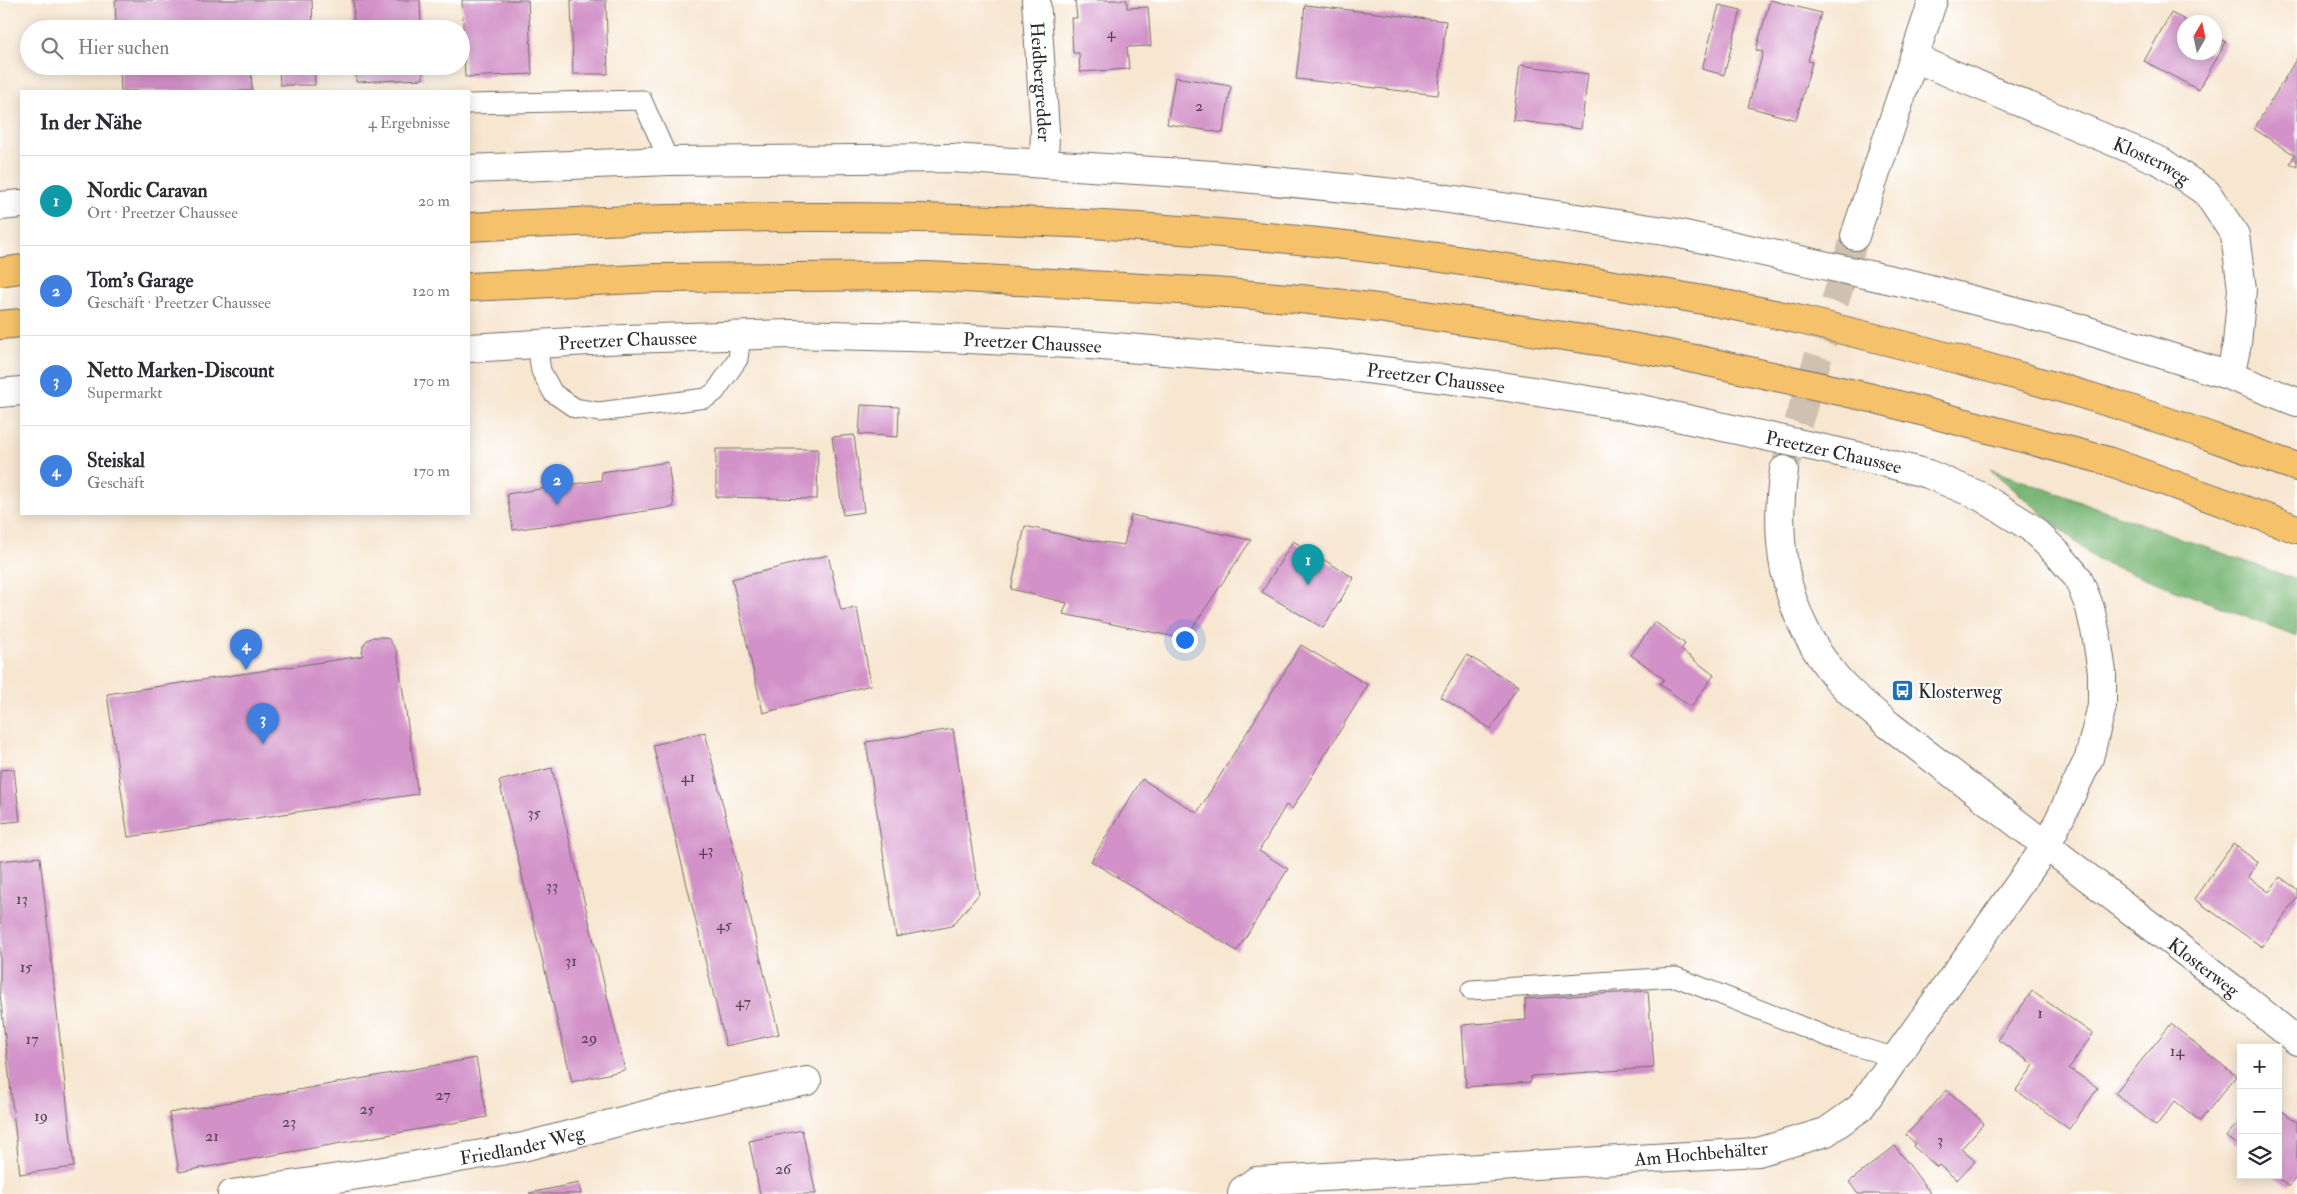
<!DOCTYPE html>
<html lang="de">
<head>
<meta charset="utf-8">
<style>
	body { margin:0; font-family:"IM FELL Double Pica",serif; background:#f2f2f3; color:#2b2b33 }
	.controls { position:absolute; right:15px; bottom:15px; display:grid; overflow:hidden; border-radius:0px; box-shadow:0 2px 12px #0003 }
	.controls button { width:45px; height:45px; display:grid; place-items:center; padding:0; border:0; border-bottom:1px solid #e1e1e2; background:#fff; color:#2b2b33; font:25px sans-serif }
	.compass { position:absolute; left:2177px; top:15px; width:45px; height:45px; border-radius:50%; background:#fff; box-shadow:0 2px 12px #0003; rotate:9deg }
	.you { position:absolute; left:1184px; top:639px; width:18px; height:18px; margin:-12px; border:4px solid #fff; border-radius:50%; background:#1a73e8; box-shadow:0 0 0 8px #1a73e833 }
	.badge { display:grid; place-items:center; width:32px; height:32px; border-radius:50%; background:#2563eb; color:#fff; font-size:16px; font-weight:700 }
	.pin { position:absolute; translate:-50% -41px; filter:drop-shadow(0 1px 2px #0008) }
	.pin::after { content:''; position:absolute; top:26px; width:18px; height:15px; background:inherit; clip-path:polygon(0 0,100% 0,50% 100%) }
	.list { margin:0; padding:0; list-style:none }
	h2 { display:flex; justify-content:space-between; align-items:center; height:65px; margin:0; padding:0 20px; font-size:21px }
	h2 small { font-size:16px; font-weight:400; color:#7c7c81 }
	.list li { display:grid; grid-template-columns:32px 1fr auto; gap:15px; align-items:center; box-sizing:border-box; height:90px; padding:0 20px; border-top:1px solid #e1e1e2 }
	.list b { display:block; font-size:19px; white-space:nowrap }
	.list p { margin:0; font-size:16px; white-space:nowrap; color:#7c7c81 }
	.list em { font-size:16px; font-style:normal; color:#7c7c81 }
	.icon { flex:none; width:28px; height:28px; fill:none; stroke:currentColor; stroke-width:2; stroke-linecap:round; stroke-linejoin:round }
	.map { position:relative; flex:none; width:2297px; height:1194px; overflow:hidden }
	.search { position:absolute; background:#fff; box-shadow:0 2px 12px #0003; left:20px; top:20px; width:450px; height:55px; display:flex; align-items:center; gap:12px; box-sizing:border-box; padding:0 18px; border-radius:28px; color:#7c7c81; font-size:19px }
	.panel { position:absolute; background:#fff; box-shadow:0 2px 12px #0003; left:20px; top:90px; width:450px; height:425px; border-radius:0px }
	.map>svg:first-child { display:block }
	.forest { fill:#78b675; stroke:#527050 }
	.building { fill:#d291c8 }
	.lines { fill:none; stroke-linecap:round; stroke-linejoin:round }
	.minor-tunnel { stroke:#cec1af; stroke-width:28; stroke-dasharray:28 14; stroke-linecap:butt }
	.service-casing { stroke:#726c65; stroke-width:21 }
	.minor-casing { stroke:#726c65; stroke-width:30 }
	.trunk-casing { stroke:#726c65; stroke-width:30 }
	.service { stroke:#fff; stroke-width:19 }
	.minor { stroke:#fff; stroke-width:28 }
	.trunk { stroke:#f5c16b; stroke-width:28 }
	.labels { text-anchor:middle; stroke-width:4; stroke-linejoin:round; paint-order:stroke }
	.number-label { font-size:16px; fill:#554452 }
	.street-label { font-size:19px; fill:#2b2b2b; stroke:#fff }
	.poi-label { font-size:19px; fill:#2b2b2b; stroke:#fff; text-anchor:start }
</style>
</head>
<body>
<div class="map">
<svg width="2297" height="1194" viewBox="0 0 2297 1194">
	<rect width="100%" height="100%" fill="#fff"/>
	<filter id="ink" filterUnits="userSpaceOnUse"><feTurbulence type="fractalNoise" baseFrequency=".02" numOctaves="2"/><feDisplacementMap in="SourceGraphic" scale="10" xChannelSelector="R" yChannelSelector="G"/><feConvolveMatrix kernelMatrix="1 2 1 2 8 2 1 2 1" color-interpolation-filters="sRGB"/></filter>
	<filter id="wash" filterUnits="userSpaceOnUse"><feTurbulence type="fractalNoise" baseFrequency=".0096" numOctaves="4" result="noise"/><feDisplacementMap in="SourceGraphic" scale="20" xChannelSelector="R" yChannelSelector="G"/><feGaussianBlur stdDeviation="1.12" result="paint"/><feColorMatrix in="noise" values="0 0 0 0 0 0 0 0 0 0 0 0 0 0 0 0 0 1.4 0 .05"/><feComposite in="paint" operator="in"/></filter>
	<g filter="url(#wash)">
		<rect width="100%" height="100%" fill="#f7e6d0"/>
		<path class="forest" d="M1990,469L2297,580V636L2097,560Z"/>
		<g id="blocks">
			<path class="building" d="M115,0H312L313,29H278V23L116,28Z
				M353,0H420L421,29H354Z
				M462,0H528L532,74L465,77Z
				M571,0H606L608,74H573Z
				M1075,0H1127V8L1148,7L1151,46L1127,47L1129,69L1080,72L1079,53H1073L1071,18H1077Z
				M1770,0L1821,13L1808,61L1812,62L1796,120L1748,107L1763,52L1756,50Z
				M1305,5L1446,21L1438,95L1296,79Z
				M1719,5L1741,10L1724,75L1702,69Z
				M2171,13L2189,22H2184V52H2214V36L2226,42L2199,90L2144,61Z
				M2297,58V167L2290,163L2295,155L2254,129Z
				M1520,65L1588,74L1581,129L1513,120Z
				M251,66L252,91H121L120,71Z
				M279,66H314L315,85H280Z
				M356,66H423V79L356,82Z
				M1175,77L1231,86L1223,133L1167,124Z
				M861,405L899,407L898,437L859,434Z
				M854,435L864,512L843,515L832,437Z
				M716,449H818L817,499L716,497Z
				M668,462L674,507L513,530L507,494L602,480L601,472Z
				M1131,515L1251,540L1185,639L1063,614L1067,603L1011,589L1025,526L1081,539L1124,545Z
				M1293,541L1354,578L1323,628L1262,592Z
				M828,555L841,610L857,608L871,685L763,713L732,579Z
				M1655,622L1685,644L1681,650L1714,675L1691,707L1660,684L1664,679L1631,655Z
				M374,637H383L389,639L397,651L418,794L128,837L107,694L362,656L363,646L367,640Z
				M1301,645L1368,685L1292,809L1286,805L1259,851L1288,869L1237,951L1091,861L1142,779L1197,813Z
				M1467,655L1518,686L1491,729L1441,697Z
				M953,729L979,894L952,926L896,937L866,742Z
				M705,732L779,1034L726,1046L653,745Z
				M552,768L625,1070L572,1082L499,781Z
				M14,769L20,821L0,823V770Z
				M2233,844L2258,862L2248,877L2269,892L2280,877L2297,889V898L2262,947L2194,899Z
				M40,857L74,1167L20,1174L0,993V861Z
				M1648,991L1654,1068L1531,1076V1082L1466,1087L1462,1025L1526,1020L1525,999Z
				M2032,991L2093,1034L2069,1068L2098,1088L2069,1129L2016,1090L2034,1065L1998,1040Z
				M2171,1024L2236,1076L2200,1121L2175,1101L2156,1126L2115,1093Z
				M476,1058L487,1117L179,1172L169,1113Z
				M1947,1090L1984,1123L1961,1149L1975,1161L1957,1180L1939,1165L1937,1167L1913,1146L1915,1143L1906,1135Z
				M2278,1108L2297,1122V1176L2289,1187L2274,1175H2278Z
				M2241,1119V1148L2226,1137Z
				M802,1130L816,1194H760L749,1141Z
				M1895,1146L1931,1194H1858L1849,1182Z
				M579,1183L581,1194H530L529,1193Z"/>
		</g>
	</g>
	<g filter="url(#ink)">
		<use href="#blocks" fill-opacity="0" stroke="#726c65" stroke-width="1"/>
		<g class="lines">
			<path class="minor-tunnel" d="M1786,463L1855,236"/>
			<defs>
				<path id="service" d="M469,104L642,100L669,161
					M537,344L541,371L553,393L575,408L599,412L706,398L715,392L738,359L741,335
					M1471,990L1676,977L1841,1042L1897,1058"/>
				<g id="minor">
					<path id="s1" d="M1036,0L1045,131L1044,164"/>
					<path id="s2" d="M1914,58L2162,162L2207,193L2235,235L2242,289L2237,344L2230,376"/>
					<path d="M469,169L669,161L952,158L1213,175L1435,197L1671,232L1915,285L2076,327L2230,376L2297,402"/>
					<path d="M0,206L21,204"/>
					<path d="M1855,236L1933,0"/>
					<path id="s3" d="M469,348L624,339L791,334L947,338L1089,345L1328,364L1501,386L1636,408L1875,460L1928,474L1980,496L2030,527L2057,553L2078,578L2090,608L2097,639L2102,672V706L2089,758L2047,845L1860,1108L1826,1132L1758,1152L1256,1181L1243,1190L1242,1194"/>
					<path d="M0,393L21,391"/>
					<path id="s4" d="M1784,470C1773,543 1784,611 1831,671C1847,692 1869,708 1889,725L2241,995L2297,1041"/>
					<path id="s5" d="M232,1194L371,1173L523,1147L660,1111L807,1081"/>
				</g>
				<path id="trunk" d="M469,227C757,211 1048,212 1336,244C1410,252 1484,264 1557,276C1640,289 1724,302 1805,321C1911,346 2017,374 2121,406C2180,425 2238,447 2297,467
					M0,272L21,269
					M469,287L657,278L928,276L1214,292L1301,299L1378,308L1610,343L1695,359L1872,398L2108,461L2297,529
					M0,325L21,323"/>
			</defs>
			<use href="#service" class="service-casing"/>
			<use href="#minor" class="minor-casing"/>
			<use href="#trunk" class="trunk-casing"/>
			<use href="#service" class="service"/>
			<use href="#minor" class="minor"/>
			<use href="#trunk" class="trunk"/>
		</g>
	</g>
	<defs>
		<symbol id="bus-square" viewBox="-11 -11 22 22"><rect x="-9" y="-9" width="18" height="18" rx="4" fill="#1f6fb2" stroke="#fff"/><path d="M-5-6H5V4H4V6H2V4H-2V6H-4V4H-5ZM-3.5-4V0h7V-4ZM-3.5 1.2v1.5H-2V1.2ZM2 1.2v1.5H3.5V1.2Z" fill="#fff"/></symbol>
	</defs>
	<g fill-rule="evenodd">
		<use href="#bus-square" x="1890" y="678" width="25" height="25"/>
	</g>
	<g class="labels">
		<g class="number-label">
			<text x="1111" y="38">4</text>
			<text x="1199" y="111">2</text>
			<text x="688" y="782">41</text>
			<text x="534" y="818">35</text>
			<text x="706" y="855">43</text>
			<text x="552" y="891">33</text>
			<text x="22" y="904">13</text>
			<text x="724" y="930">45</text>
			<text x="571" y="966">31</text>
			<text x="26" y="972">15</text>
			<text x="743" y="1007">47</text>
			<text x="2040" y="1018">1</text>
			<text x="589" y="1043">29</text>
			<text x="32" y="1044">17</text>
			<text x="2177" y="1056">14</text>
			<text x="443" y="1100">27</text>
			<text x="367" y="1114">25</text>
			<text x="41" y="1121">19</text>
			<text x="289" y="1127">23</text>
			<text x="212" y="1141">21</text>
			<text x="1940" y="1145">3</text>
			<text x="783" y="1174">26</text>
		</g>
		<g class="street-label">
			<text dy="7" stroke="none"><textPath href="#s1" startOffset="82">Heidbergredder</textPath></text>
			<text dy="7" stroke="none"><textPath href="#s2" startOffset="259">Klosterweg</textPath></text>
			<text dy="7" stroke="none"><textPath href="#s3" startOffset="159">Preetzer Chaussee</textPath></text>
			<text dy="7" stroke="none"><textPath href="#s3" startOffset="564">Preetzer Chaussee</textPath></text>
			<text dy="7" stroke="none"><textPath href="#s3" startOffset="969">Preetzer Chaussee</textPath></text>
			<text dy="7" stroke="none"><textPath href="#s3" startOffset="1374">Preetzer Chaussee</textPath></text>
			<text dy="7" stroke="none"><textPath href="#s4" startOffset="689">Klosterweg</textPath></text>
			<text dy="7" stroke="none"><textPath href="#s5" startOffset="294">Friedlander Weg</textPath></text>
			<text transform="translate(1701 1153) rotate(-5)" y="7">Am Hochbehälter</text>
		</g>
		<g class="poi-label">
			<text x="1918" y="698">Klosterweg</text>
		</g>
	</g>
</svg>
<div class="controls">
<button>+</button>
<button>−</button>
<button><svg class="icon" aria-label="layers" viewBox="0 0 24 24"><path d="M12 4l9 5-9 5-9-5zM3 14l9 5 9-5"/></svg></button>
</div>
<svg class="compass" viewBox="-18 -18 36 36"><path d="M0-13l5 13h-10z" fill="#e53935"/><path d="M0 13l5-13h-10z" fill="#7c7c81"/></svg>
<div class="you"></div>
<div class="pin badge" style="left:1308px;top:585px;background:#0f9aa8">1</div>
<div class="pin badge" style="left:557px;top:505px;background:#3f7fe0">2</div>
<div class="pin badge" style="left:263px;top:744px;background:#3f7fe0">3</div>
<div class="pin badge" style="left:246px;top:670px;background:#3f7fe0">4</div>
<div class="search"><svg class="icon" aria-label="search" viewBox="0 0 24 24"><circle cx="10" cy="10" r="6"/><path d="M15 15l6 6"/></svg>Hier suchen</div>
<section class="panel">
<h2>In der Nähe<small>4 Ergebnisse</small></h2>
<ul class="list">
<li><span class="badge" style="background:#0f9aa8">1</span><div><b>Nordic Caravan</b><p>Ort · Preetzer Chaussee</p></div><em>20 m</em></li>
<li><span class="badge" style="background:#3f7fe0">2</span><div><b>Tom's Garage</b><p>Geschäft · Preetzer Chaussee</p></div><em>120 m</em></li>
<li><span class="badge" style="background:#3f7fe0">3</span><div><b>Netto Marken-Discount</b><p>Supermarkt</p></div><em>170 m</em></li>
<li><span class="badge" style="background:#3f7fe0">4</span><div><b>Steiskal</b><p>Geschäft</p></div><em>170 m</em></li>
</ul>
</section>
</div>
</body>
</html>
